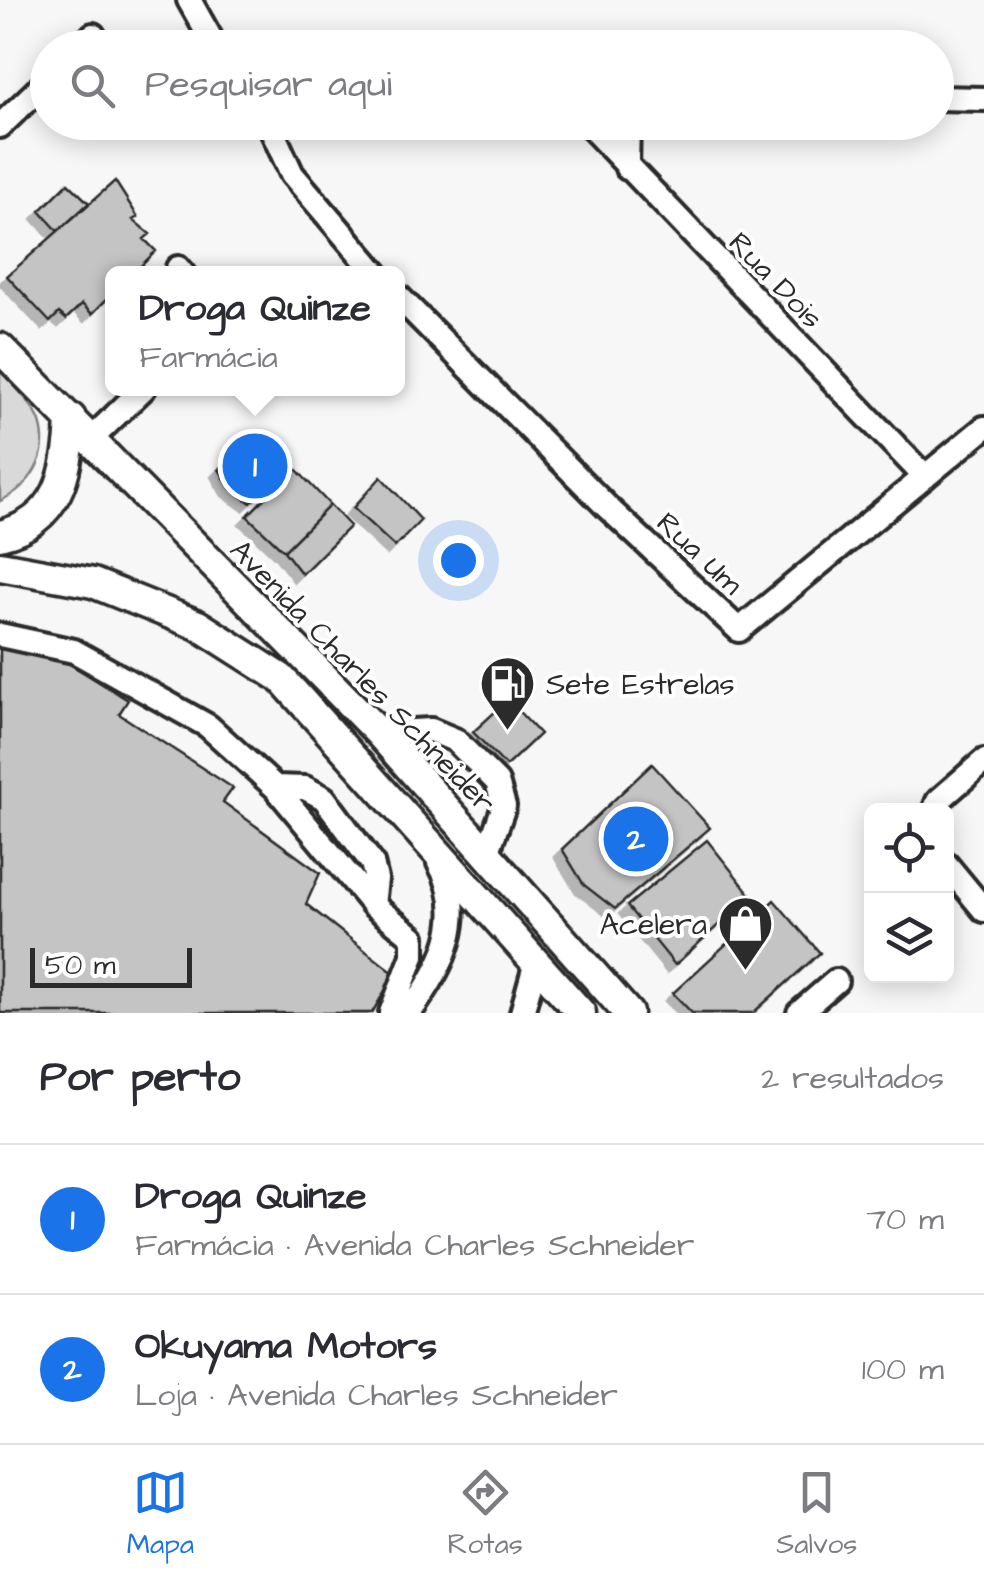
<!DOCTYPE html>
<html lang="pt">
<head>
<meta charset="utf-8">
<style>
	body { margin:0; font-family:"Architects Daughter",sans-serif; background:#f2f2f3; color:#2b2b33 }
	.controls { position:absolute; right:30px; bottom:30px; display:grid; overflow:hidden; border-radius:15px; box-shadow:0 5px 25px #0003 }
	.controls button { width:90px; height:90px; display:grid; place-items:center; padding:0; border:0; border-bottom:2px solid #e1e1e2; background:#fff; color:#2b2b33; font:50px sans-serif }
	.scale { position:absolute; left:30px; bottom:25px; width:162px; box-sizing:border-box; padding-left:10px; border:5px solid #2b2b2b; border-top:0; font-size:28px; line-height:35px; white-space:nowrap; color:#2b2b2b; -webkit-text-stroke:8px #fff; paint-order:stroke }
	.you { position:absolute; left:458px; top:560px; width:35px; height:35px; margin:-25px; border:8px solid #fff; border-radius:50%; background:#1a73e8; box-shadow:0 0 0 15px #1a73e833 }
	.badge { display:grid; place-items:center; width:65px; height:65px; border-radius:50%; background:#1a73e8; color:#fff; font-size:32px; font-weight:700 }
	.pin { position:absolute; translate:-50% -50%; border:5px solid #fff; box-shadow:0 2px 10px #0006 }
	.popup { position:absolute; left:105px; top:266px; width:300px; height:130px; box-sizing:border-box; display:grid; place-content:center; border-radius:15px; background:#fff; filter:drop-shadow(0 2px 8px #0005); font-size:32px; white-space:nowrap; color:#7c7c81 }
	.popup b { font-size:38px; color:#2b2b33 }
	.popup::after { content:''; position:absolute; left:50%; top:100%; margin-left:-20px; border:20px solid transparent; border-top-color:#fff }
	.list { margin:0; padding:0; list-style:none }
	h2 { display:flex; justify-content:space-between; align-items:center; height:130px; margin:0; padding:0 40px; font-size:42px }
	h2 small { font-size:32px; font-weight:400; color:#7c7c81 }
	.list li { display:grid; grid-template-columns:65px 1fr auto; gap:30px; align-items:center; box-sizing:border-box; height:150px; padding:0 40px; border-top:2px solid #e1e1e2 }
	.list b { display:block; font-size:38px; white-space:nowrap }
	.list p { margin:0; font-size:32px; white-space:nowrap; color:#7c7c81 }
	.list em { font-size:32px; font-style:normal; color:#7c7c81 }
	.icon { flex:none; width:55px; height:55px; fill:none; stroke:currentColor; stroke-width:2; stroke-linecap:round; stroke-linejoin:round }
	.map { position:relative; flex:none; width:984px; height:1013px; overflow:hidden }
	.search { position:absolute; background:#fff; box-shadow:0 5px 25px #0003; left:30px; right:30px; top:30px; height:110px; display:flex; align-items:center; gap:25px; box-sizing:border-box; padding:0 35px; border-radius:55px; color:#7c7c81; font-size:38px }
	.sheet { height:430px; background:#fff }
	nav { display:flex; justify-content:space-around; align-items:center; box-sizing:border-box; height:140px; border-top:2px solid #e1e1e2; background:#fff; font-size:28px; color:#7c7c81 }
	nav a { display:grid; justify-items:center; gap:5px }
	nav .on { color:#1a73e8 }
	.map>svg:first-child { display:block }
	.green { fill:#d9d9d9; stroke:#828282; stroke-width:2.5 }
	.building { fill:#c4c4c4; stroke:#2b2b2b; stroke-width:2.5; filter:url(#shadow) }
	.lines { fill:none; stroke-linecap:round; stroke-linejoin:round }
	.minor-casing { stroke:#2b2b2b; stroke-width:30 }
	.major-casing { stroke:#2b2b2b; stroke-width:35 }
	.minor { stroke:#fff; stroke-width:22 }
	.major { stroke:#fff; stroke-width:28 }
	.labels { text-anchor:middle; stroke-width:8; stroke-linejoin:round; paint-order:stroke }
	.street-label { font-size:30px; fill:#2b2b2b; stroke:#fff }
	.poi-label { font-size:30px; fill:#2b2b2b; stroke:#fff; text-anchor:start }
</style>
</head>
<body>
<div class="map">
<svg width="984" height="1013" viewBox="0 0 984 1013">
	<defs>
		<filter id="shadow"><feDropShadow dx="-8" dy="8" stdDeviation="0" flood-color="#0004"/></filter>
	</defs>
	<rect width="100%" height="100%" fill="#f7f7f7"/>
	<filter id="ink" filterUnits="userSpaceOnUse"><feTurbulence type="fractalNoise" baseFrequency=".01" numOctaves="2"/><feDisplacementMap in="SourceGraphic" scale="20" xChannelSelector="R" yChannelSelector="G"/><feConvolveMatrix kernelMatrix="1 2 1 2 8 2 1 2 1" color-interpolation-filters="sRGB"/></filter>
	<g filter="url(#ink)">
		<path class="green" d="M0,370C12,384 34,405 40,422C51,456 30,487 0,501Z"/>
		<path class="building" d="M115,181L138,217L133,220L150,234L144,239L156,251L133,274H112V294L92,314L82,304L66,319L59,313L50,322L7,276Z
			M68,183L89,203L58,231L40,211Z
			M257,431L291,464L251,503L230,488L219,469Z
			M295,468L330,505L284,551L247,516Z
			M381,477L421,520L395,547L353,508Z
			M330,505L350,526L302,574L284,551Z
			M0,647L65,661L128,700L119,714L233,788L223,802L320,873L306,904L395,974L372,1013H0Z
			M508,700L540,734L506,766L473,732Z
			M652,764L710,828L615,909L584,885L562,849Z
			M707,840L751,895L675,965L627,906Z
			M774,900L820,953L753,1013H692L673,993Z"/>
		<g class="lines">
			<defs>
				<path id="minor" d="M189,0L216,48
					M81,48L93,35
					M936,98L984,99
					M268,122L292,174L377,274
					M586,122L925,477
					M0,126L48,80
					M627,168L628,122
					M178,268L183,274
					M398,296L608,508L739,630L984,428
					M90,440L144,388
					M0,635L74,651L208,726L275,787L373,905L413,937V956L391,1013
					M379,733L431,730L455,740L497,782L504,806L487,854
					M275,787L305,788L324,798L372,863L376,879L373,905
					M934,811L938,801L984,761
					M946,864L984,910
					M409,1013C443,968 470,916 439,863
					M522,1013L536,962
					M799,1013L836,981"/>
				<path id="major" d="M0,348L379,733L628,1013
					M0,535C59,521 69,473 71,418
					M0,566L93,583L198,625L281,678L581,1013"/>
			</defs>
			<use href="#minor" class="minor-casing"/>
			<use href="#major" class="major-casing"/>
			<use href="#minor" class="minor"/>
			<use href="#major" class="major"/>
		</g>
	</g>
	<defs>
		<symbol id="fuel-pin" viewBox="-11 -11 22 30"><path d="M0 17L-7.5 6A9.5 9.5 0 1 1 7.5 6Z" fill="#2b2b2b" stroke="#fff"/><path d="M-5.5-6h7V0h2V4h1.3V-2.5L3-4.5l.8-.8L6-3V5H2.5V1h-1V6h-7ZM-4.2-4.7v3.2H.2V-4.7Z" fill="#fff"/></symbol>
		<symbol id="shop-pin" viewBox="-11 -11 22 30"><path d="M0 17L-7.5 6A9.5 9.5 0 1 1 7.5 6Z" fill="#2b2b2b" stroke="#fff"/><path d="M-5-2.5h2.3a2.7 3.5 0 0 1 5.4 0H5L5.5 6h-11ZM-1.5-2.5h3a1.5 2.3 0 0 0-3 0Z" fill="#fff"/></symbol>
	</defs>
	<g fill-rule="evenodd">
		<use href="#fuel-pin" x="476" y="652" width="63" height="86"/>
		<use href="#shop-pin" x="714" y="892" width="63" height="86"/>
	</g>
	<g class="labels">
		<g class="street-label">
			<text transform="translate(776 280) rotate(46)" y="10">Rua Dois</text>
			<text transform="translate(700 553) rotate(43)" y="10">Rua Um</text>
			<text transform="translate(363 676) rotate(46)" y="10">Avenida Charles Schneider</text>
		</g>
		<g class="poi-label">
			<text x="546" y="694">Sete Estrelas</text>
			<text x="707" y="934" text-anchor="end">Acelera</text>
		</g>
	</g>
</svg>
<div class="controls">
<button><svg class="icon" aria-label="locate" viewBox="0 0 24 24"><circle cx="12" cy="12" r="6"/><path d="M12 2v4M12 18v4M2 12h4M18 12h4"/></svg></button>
<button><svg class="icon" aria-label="layers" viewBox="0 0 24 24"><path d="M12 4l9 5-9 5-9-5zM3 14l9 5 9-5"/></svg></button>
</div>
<div class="scale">50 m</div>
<div class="you"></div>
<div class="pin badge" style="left:255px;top:466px">1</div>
<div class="popup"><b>Droga Quinze</b>Farmácia</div>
<div class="pin badge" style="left:636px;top:839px">2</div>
<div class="search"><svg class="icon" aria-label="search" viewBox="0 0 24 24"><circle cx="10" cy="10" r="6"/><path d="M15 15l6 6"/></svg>Pesquisar aqui</div>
</div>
<section class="sheet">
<h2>Por perto<small>2 resultados</small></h2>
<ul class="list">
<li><span class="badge">1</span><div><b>Droga Quinze</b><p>Farmácia · Avenida Charles Schneider</p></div><em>70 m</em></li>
<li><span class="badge">2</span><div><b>Okuyama Motors</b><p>Loja · Avenida Charles Schneider</p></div><em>100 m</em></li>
</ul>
</section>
<nav>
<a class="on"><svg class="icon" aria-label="map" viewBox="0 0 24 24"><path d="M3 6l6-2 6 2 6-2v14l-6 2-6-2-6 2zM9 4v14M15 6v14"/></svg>Mapa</a>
<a><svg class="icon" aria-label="directions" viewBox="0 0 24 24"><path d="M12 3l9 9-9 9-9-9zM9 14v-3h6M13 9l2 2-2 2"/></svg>Rotas</a>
<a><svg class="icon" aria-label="saved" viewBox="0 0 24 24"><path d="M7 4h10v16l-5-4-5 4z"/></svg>Salvos</a>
</nav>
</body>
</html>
